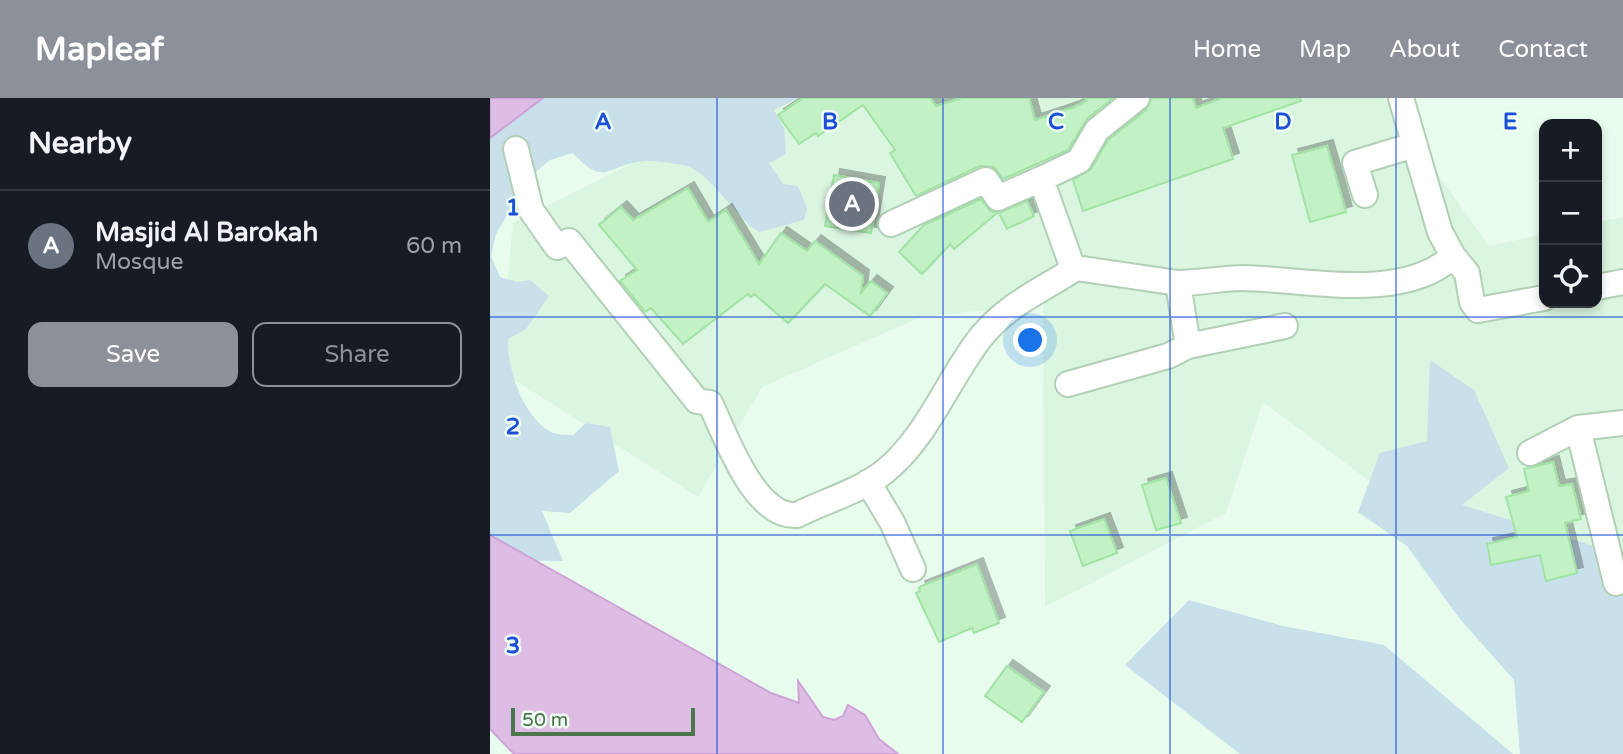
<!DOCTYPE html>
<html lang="en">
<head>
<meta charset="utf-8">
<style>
	body { margin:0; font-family:"Varela Round",sans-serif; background:#20242c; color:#f1f3f6 }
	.controls { position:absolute; right:21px; top:21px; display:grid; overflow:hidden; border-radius:14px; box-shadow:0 4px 10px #0003 }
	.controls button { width:63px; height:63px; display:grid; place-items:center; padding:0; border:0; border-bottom:2px solid #363941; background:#171b24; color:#f1f3f6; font:35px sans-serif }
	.scale { position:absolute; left:21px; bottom:18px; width:184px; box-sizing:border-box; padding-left:7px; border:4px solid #4d764e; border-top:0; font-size:19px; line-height:24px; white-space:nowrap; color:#4d764e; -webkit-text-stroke:5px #effef3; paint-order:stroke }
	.you { position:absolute; left:541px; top:243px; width:24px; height:24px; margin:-18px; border:5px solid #fff; border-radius:50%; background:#1a73e8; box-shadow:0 0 0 10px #1a73e833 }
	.badge { display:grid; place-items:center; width:46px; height:46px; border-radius:50%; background:#8c9099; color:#fff; font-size:23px; font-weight:700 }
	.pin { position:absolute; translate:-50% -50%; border:4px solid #fff; box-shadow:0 2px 7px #0006 }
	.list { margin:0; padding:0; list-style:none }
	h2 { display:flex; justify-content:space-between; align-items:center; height:91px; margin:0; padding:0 28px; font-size:30px }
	h2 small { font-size:23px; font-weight:400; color:#9ea1a6 }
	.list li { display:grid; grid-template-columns:46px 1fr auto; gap:21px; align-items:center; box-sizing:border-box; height:112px; padding:0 28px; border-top:2px solid #363941 }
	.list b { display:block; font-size:26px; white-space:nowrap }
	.list p { margin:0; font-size:23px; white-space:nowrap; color:#9ea1a6 }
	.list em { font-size:23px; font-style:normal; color:#9ea1a6 }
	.actions { display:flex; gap:14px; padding:21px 28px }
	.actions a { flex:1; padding:16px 0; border:2px solid #8c9099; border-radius:14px; text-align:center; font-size:24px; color:#8c9099 }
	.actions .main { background:#8c9099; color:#fff }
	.icon { flex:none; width:38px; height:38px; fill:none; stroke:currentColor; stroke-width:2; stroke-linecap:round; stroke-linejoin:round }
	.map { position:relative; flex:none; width:1133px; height:656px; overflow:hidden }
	header { display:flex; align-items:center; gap:42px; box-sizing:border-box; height:98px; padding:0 35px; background:#8c9099; color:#fff }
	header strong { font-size:33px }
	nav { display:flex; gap:38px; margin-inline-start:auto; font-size:24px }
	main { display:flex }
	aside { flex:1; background:#171b24 }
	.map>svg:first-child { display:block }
	.residential { fill:#daf5e0 }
	.green { fill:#c7e0ea }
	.water { fill:#debde5; stroke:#cea3d7; stroke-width:2 }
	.building { fill:#c1f1c4; stroke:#a1e3a5; stroke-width:2; filter:url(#shadow) }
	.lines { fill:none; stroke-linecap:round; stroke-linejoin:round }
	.street-casing { stroke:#b1d0b5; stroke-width:28 }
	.street { stroke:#fff; stroke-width:24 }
	.grid { fill:none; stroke:#1d4ed8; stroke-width:2; stroke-opacity:0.55 }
	.grid-label { font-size:23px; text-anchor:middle; font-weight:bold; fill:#1d4ed8; stroke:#effef3; stroke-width:5; stroke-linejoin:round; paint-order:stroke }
</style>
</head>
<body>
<header>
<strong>Mapleaf</strong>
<nav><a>Home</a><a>Map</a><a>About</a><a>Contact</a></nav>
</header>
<main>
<aside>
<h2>Nearby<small></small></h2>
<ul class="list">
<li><span class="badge" style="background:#6b7280">A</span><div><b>Masjid Al Barokah</b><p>Mosque</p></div><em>60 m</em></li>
</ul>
<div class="actions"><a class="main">Save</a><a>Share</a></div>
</aside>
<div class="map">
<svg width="1133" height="656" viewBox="0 0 1133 656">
	<defs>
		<filter id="shadow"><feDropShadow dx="6" dy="-6" stdDeviation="0" flood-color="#0004"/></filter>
	</defs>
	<rect width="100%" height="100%" fill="#e8fcee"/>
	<path class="residential" d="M299,0H894L999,148L1054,136V205H1107V124L1133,119V656L912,407L773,304L736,415L555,509L553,206L431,219L272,289L208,399L9,272L23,125L177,48Z"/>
	<path class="green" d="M53,0H308L284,12L294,30L296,56L279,65L293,86L308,88L317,111L314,122L269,134C243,118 221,73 193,67C182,65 166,63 155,63C117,66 116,91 83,55L60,62L39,80L6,136L1,158L10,179L27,184L40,182L59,198L36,231L18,241C17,271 33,319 61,334C67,337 77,337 83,337L96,325L120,329L129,373L80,415L52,413L73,463L0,462V40Z
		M940,262L984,292L1019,370L972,407L1133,457V656H1030L1024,582L969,520L917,448L868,414L890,355L937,343Z
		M699,502L793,528L894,547L1023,656H750L635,567Z"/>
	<path class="water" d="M0,0H53L0,40Z
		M0,437L281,595L309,605L308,583L333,619L344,622L353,618L358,607L375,617L389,641L408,656H24L0,631Z"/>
	<path class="building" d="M313,0H440L446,8L472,0H539L545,22L584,9L596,3L595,0H623L597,21L578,52L513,81L504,69L490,68L426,98L400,55L405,52L373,7L328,38L326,35L309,46L288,17Z
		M662,0H703L706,10L732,0H810L811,3L733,30L743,61L593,113L583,82L601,71L618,42L656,12Z
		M837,48L856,114L820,124L802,57Z
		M344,77L389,85L381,135L335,128Z
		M198,90L218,124L236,112L269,166L291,135L317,153L325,143L373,178L371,195L381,183L397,195L380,218L335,186L298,225L264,196L261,199L258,196L193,246L161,210L155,214L130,183L147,172L109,127L131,109L143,122Z
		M491,101L500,113L507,115L464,151L460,146L432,176L409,154L434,127Z
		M537,103L544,118L517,131L509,115Z
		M1063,364L1069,388L1082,386L1091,421L1075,425L1087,475L1056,483L1050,457L1001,467L997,446L1027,439L1016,399L1039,393L1034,371Z
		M676,380L691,425L666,432L652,387Z
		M614,421L627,455L593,468L580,433Z
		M487,466L509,525L484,535L482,530L449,544L426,495L430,493L429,489Z
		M517,568L554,594L532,624L495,598Z"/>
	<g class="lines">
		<defs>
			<path id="street" d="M647,0L607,32L589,63L551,81L581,165L586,170L688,185
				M26,51L41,112L67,149L79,143L207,303L220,305C236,338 264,420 307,417C335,403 370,393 394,374C437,340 458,281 491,239C519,205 551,193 586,170
				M875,97L865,65L924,47
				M401,126L496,82L508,100L551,81
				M963,158L977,175L982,204L988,212L1054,200
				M1107,189L1133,184
				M698,248L688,185C710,185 732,180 753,180C815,181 913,205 963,158L950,134L911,0
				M578,286L678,258L698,248L795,228
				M1088,330L1126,485
				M1040,355L1088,330L1133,325
				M378,384L402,424L423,471"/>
		</defs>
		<use href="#street" class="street-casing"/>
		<use href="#street" class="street"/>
	</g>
	<path class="grid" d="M227,0V656M453,0V656M680,0V656M906,0V656M0,219H1133M0,437H1133"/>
	<g class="grid-label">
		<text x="113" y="31">A</text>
		<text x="340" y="31">B</text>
		<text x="566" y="31">C</text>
		<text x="793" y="31">D</text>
		<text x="1020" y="31">E</text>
		<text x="23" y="117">1</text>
		<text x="23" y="336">2</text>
		<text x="23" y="555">3</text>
	</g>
</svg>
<div class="controls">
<button>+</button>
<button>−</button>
<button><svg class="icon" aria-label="locate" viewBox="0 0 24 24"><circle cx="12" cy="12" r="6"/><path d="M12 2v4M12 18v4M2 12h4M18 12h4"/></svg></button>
</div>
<div class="scale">50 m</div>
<div class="you"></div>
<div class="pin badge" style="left:362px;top:106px;background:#6b7280">A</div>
</div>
</main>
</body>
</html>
